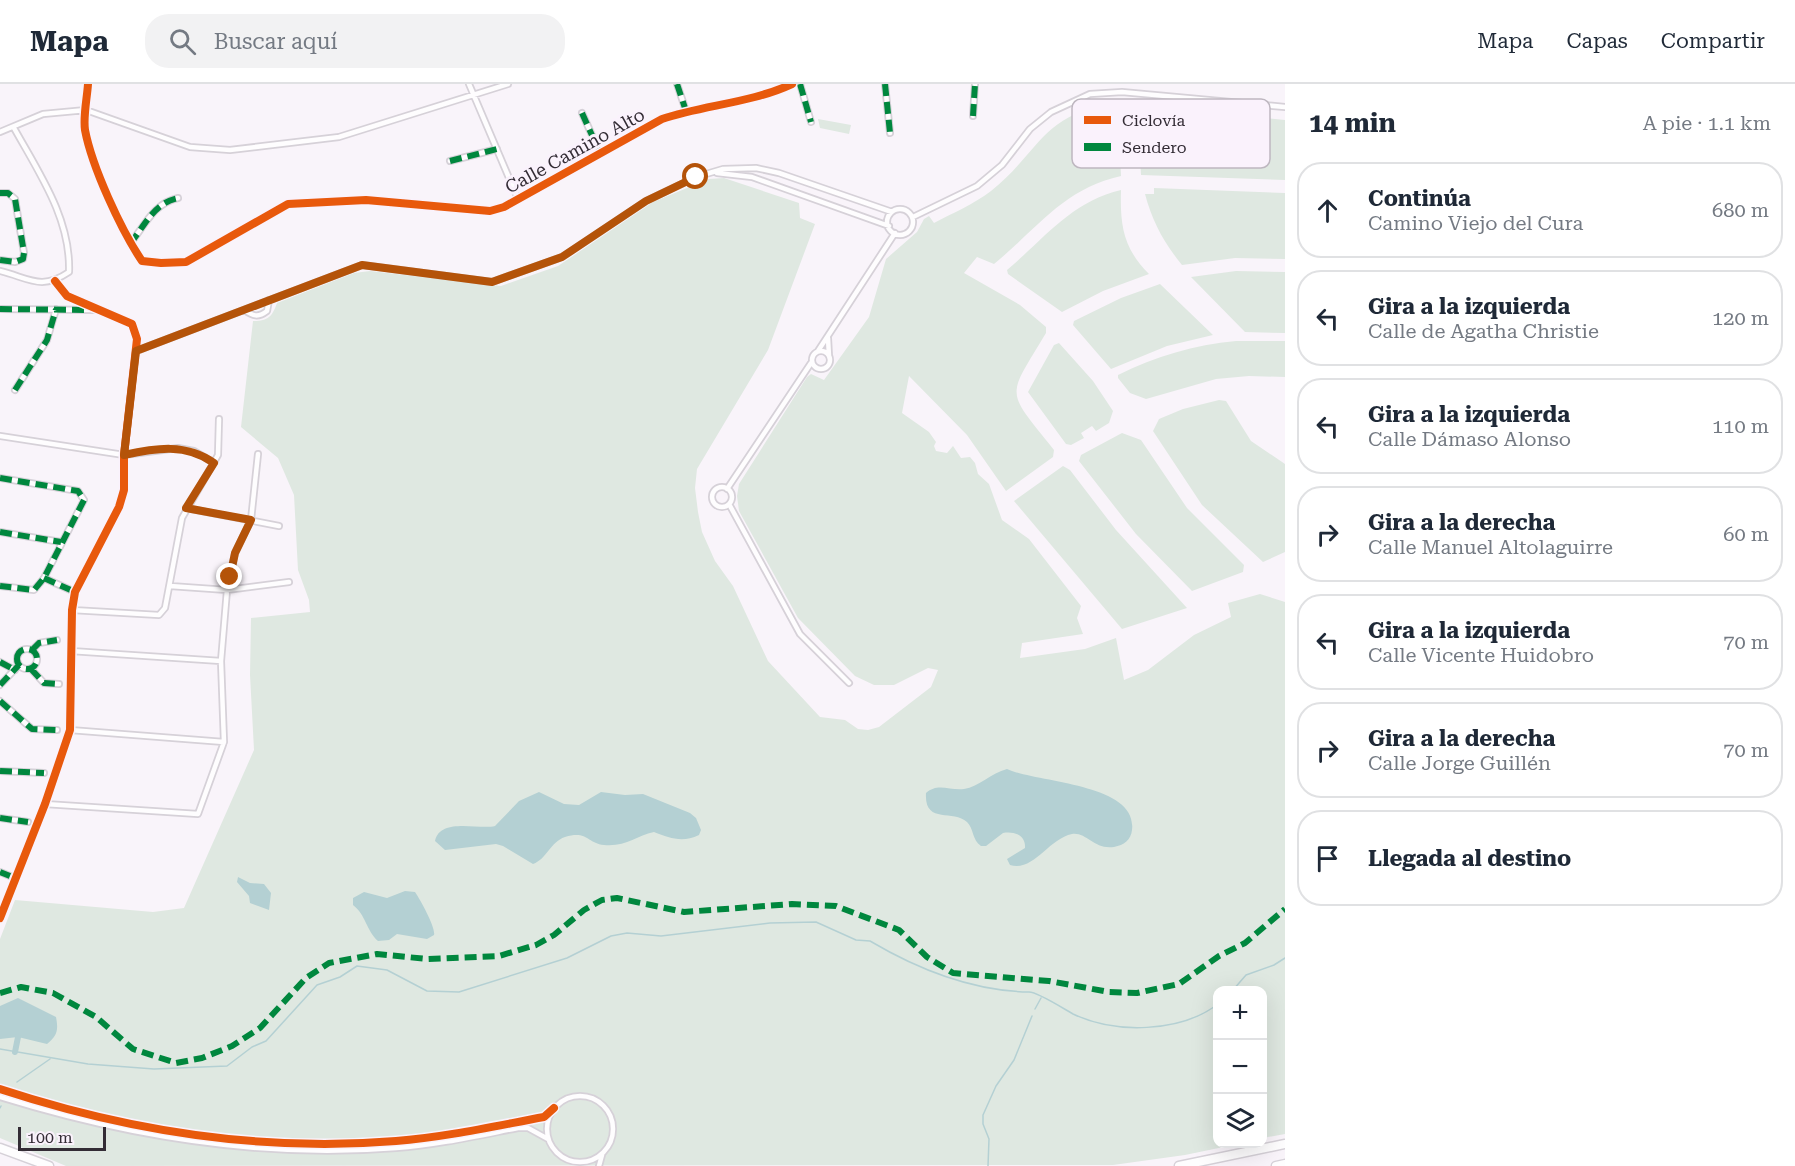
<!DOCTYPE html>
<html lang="es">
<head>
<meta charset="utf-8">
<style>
	body { margin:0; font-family:"Roboto Serif",serif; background:#f2f2f3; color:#1f2937 }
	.controls { position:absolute; right:18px; bottom:18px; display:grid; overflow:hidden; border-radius:12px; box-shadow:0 6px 24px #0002 }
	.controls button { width:54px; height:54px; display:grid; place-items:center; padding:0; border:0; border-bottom:2px solid #e0e1e3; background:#fff; color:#1f2937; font:30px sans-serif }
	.scale { position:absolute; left:18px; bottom:15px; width:88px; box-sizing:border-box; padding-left:6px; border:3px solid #332c35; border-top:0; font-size:16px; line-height:21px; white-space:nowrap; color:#332c35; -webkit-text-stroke:4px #faf2fc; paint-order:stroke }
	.stop { position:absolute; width:18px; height:18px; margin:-14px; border:4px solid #b45309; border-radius:50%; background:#fff }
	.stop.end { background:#b45309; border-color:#fff; box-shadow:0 2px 6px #0008 }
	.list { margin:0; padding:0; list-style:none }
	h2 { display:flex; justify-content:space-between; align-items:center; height:78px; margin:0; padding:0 24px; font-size:26px }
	h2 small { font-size:20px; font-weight:400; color:#747a83 }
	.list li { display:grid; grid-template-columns:39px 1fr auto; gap:18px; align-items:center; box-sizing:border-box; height:96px; margin:0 12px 12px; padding:0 12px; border:2px solid #e0e1e3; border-radius:24px }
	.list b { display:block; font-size:22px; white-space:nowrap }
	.list p { margin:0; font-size:20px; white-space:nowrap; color:#747a83 }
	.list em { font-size:20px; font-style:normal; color:#747a83 }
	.icon { flex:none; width:33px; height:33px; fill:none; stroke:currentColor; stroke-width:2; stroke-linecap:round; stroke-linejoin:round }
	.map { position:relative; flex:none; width:1285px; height:1082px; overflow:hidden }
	header { display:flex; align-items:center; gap:36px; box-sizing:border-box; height:84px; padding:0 30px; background:#fff; border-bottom:2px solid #e0e1e3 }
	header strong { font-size:28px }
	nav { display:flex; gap:33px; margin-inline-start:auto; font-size:21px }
	.search { width:420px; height:54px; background:#f2f2f3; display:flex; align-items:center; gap:15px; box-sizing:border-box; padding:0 21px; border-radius:24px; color:#747a83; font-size:22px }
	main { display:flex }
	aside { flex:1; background:#fff }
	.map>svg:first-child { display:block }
	.green { fill:#dfe8e1 }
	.water { fill:#b4d0d3 }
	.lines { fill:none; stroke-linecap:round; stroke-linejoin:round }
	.stream { stroke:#b4d0d3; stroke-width:1.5 }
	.canal { stroke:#b4d0d3; stroke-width:6 }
	.street-casing { stroke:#d6d1d8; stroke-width:8 }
	.highway-casing { stroke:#d6d1d8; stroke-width:11 }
	.street { stroke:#fefdfe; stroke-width:4.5 }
	.highway { stroke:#fefdfe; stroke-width:8 }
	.quiet { stroke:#00873e; stroke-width:6; stroke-dasharray:12 6; stroke-linecap:butt }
	.cycleway-casing { stroke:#faf2fc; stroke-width:11 }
	.cycleway { stroke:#e8590c; stroke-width:8 }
	.route { stroke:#b45309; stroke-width:8 }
	.labels { text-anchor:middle; stroke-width:6; stroke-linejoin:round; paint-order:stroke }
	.street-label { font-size:18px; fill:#332c35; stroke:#faf2fc }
	.key { fill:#faf2fc; stroke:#beb7c0; stroke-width:1.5 }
	.key-label { font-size:16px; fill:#332c35 }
</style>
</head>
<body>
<header>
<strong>Mapa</strong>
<div class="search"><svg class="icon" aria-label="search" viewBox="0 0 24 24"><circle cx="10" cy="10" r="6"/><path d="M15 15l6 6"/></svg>Buscar aquí</div>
<nav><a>Mapa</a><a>Capas</a><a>Compartir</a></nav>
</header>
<main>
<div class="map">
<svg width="1285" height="1082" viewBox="0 0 1285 1082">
	<rect width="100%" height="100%" fill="#f9f4fa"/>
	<path class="green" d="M1108,21L1119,51L1121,92C1063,105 1038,144 994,180L977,173L964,189L1020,221L1046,243V249C1006,316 1005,304 1054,366L1053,373L1006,407L967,351L909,292L902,329L929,348L936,358L934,362L936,367L947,369L953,362L961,374L970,373L975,379L978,390L989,400L1002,436L1029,455L1081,522L1077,534L1083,550L1022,559L1020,574L1085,565L1116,554L1124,596L1148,586L1194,551L1231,533L1228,519L1260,510L1285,518V1050L1263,1054L1262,906H1218V1060H1238L1185,1071L1113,1081L66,1082L0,1054V855L15,816L153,828L184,824L254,666L250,591L251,534L310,528L309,516L298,486L294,411L278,374L241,343L253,237C268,237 272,233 277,219L354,189L370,187L501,202L558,182L653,118L709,95L724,94L799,119L800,134L815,140L768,266L697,385L695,404L698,428L702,448L715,477L733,502L768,577L820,633L845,636L858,645L868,646L879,643L931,603L938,586L928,584L894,601H874L855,592L798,534L739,427L737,412L739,400L807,293L811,290L824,296L869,233L886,175L917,148L924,135L929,132L934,139C953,129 974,120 991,107C1037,71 1042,31 1108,21Z
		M1146,23L1285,36V96L1141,91L1139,53Z
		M818,35L851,41L849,50L820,44Z
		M1154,104L1285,109V175L1235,174L1182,181C1164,159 1152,137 1145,110H1154Z
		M1121,106C1120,141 1123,164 1149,190L1103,207L1062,228L1008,190L1007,186C1044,155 1072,117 1121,106Z
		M1236,187L1285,188V249L1245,248L1191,193Z
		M1160,200L1213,251L1167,262L1111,285L1073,241L1074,237L1121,214Z
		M1236,257H1285V293L1249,292L1216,295L1146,315L1130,309L1118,294V291C1156,272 1194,261 1236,257Z
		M1059,259L1093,297L1113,327L1109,339L1096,347L1092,342L1081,349L1084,354L1071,361L1066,360L1028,308L1054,261Z
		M1219,316L1226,317L1251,357L1285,380V468L1263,478L1202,421L1153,347L1159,335L1183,325Z
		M1122,349L1141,356L1187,424L1244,481L1243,488L1192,507L1136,450L1079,377L1081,371Z
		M1063,382L1070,386L1116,446L1187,524L1122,545L1014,417Z"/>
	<path class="water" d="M1007,685C1036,699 1138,699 1132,746C1131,756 1124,761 1114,763C1094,766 1087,748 1072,750C1048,755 1034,788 1010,781L1007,775L1025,764C1026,751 1014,747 1003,749L986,762H981C972,756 974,745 967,738C953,725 924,741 926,709C938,698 950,707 964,705C979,703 991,689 1007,685Z
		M539,708L564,720L579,721L601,708L625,711L643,710L690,729L696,734L701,746L699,751C682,759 670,754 654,748C636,752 626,763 604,761C587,759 587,746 565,753C550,758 547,775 533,780L503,762L496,760L445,766L435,757C440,733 479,746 495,742L519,717Z
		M238,793L250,799L264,800L271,809L269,826L250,819L249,812L237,798Z
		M405,807L415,808C421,817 436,844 434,851L427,855L397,850L389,856L378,857C366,846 366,831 353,821V814L364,808L387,814Z
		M18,914L56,933C59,948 56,952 47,960L18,953L0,955V922Z"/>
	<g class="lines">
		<path class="stream" d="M1233,906L1246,891L1274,881L1285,874
			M1035,925L1041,914
			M0,965L88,980L154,985L227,982L252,963L266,957L317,901L340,893L357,882L387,886L427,907L459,908L567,874L611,852L627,849L661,852L770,839L816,838L856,856L870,857C919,886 972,907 1029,908C1038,908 1064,925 1073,930C1115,950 1180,949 1218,920
			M17,998L50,975
			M0,1024L1,1022
			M988,1082L989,1055L983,1040V1031L996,1002L1014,976L1032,932"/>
		<path class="canal" d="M15,968L18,953"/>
		<defs>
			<path id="street" d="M88,0C87,15 83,32 85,46C92,83 121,146 142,177L161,179L186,178L288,120L366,116L490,127L504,123L662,35C704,21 751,19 792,0
				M469,0L518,115
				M677,0L686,27
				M800,0L811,38
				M885,0L890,49
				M582,29L600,69
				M973,32L975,0
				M0,48L43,30L86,26L190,63L230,66L339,53L508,0
				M450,77L497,65
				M717,89L752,93L889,142
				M0,109H8L15,115L24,169L23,175L15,178L0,176
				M887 138a13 13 0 1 1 26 0a13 13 0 1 1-26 0Z
				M913,133L977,102L1002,81L1030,45L1051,28L1090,10L1122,8L1285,23
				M130,160C145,141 154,119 178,114
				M0,187C29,194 41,207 69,188C71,135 39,89 14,44
				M0,225L96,226
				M244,226C253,232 258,234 267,227L269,216
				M828,254L829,272
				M812 276a9 9 0 1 1 18 0a9 9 0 1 1-18 0Z
				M136,267L362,181L492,198L562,173L646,117L696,93L723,85L756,84L779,89L892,128
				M818,267L895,149
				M15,306L47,256L56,225
				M0,352L124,371L178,364L194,367L214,379
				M0,394L78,407L84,416L44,494L34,506L0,502
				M712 413a10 10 0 1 1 20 0a10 10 0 1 1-20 0Z
				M727,405L811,279
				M729,420L800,550L849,599
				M186,424L279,442
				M0,448L61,458
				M44,494L75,508
				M170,502L227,506L289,498
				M72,526L159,531L165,524L182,434L218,371L219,335
				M17 575a10 10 0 1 1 20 0a10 10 0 1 1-20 0Z
				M32,566L39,559L57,556
				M71,567L221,577
				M0,578L15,586
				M31,585L44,599L59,600
				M0,601L19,581
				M0,617L32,645L57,646
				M70,646L224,658
				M0,687L44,689
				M45,720L198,730L224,658L221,577L227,506L235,469L251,436L258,370
				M0,734L28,738
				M0,788L10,792
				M0,834L45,720L70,646L72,526L75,508L119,423L124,406V371L137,255L132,240L67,212L55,197
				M0,1005C128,1047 261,1068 396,1057C446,1053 495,1042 544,1033L554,1024
				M547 1045a33 33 0 1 1 66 0a33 33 0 1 1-66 0Z
				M0,1013C129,1053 261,1075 396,1064C437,1061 477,1052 518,1044H528L548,1055
				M599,1082L602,1071"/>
			<path id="highway" d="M0,1064L49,1082
				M1179,1082L1285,1060
				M1276,1082L1285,1080"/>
		</defs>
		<use href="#street" class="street-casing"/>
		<use href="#highway" class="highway-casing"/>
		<use href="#street" class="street"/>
		<use href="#highway" class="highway"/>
		<path class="quiet" d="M677,0L686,27
			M800,0L811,38
			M885,0L890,49
			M582,29L600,69
			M973,32L975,0
			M450,77L497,65
			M0,109H8L15,115L24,169L23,175L15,178L0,176
			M130,160C145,141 154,119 178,114
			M0,225L90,226
			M15,306L47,256L56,225
			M0,394L78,407L84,416L44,494L34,506L0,502
			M0,448L61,458
			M44,494L75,508
			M17 575a10 10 0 1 1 20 0a10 10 0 1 1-20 0Z
			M32,566L39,559L57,556
			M0,578L15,586
			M31,585L44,599L59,600
			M0,601L19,581
			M0,617L32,645L57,646
			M0,687L44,689
			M0,734L28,738
			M0,788L10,792
			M0,909L21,903L53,909L96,933L133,965L176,979L202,974L232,962L260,944L306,894L329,879L377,870L427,875L499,872L536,861L554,851L584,826L602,816L617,814L684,828L792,820L836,822L899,846L927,873L953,889L1049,897L1109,908L1137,909L1179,900L1219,872L1245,859L1285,825"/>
		<defs>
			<path id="cycleway" d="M88,0C87,15 83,32 85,46C92,83 121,146 142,177L161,179L186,178L288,120L366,116L490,127L504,123L662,35C704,21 751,19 792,0
				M0,834L45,720L70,646L72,526L75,508L119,423L124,406V371L137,255L132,240L67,212L55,197
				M0,1005C128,1047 261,1068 396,1057C446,1053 495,1042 544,1033L554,1024"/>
		</defs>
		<use href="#cycleway" class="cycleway-casing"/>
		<use href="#cycleway" class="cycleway"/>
	</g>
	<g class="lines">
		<path class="route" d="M230,493L235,469L251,436L186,424L214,379C186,359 156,364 124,371L136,267L362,181L492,198L562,173L646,117L696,93"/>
	</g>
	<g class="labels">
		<g class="street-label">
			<text transform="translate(575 67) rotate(-29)" y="6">Calle Camino Alto</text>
		</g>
	</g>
	<rect x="1072" y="15" width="198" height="69" rx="9" class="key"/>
	<rect x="1084" y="32" width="27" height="8" fill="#e8590c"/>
	<rect x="1084" y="59" width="27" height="8" fill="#00873e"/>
	<g class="key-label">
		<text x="1122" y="42">Ciclovía</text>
		<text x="1122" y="69">Sendero</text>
	</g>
</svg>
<div class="controls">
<button>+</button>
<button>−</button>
<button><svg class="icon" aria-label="layers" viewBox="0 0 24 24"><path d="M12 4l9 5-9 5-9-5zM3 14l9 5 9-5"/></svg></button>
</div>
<div class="scale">100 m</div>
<div class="stop" style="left:696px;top:93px"></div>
<div class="stop end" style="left:230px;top:493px"></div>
</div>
<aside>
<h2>14 min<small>A pie · 1.1 km</small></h2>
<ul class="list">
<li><svg class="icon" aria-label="ahead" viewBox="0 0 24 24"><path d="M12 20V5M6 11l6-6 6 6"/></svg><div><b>Continúa</b><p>Camino Viejo del Cura</p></div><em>680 m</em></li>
<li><svg class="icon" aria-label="left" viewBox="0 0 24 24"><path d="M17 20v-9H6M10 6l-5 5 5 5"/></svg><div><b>Gira a la izquierda</b><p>Calle de Agatha Christie</p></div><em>120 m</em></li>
<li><svg class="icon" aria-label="left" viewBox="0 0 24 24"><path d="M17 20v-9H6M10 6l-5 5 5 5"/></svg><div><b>Gira a la izquierda</b><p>Calle Dámaso Alonso</p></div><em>110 m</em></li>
<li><svg class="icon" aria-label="right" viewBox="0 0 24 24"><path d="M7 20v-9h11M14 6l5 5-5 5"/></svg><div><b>Gira a la derecha</b><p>Calle Manuel Altolaguirre</p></div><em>60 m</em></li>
<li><svg class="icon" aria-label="left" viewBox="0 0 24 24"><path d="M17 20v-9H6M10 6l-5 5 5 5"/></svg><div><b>Gira a la izquierda</b><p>Calle Vicente Huidobro</p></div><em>70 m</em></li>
<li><svg class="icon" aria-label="right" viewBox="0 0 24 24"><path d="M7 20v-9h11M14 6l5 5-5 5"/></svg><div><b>Gira a la derecha</b><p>Calle Jorge Guillén</p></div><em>70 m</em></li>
<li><svg class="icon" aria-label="arrive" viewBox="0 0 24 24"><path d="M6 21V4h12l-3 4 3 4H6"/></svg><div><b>Llegada al destino</b></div></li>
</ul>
</aside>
</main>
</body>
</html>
